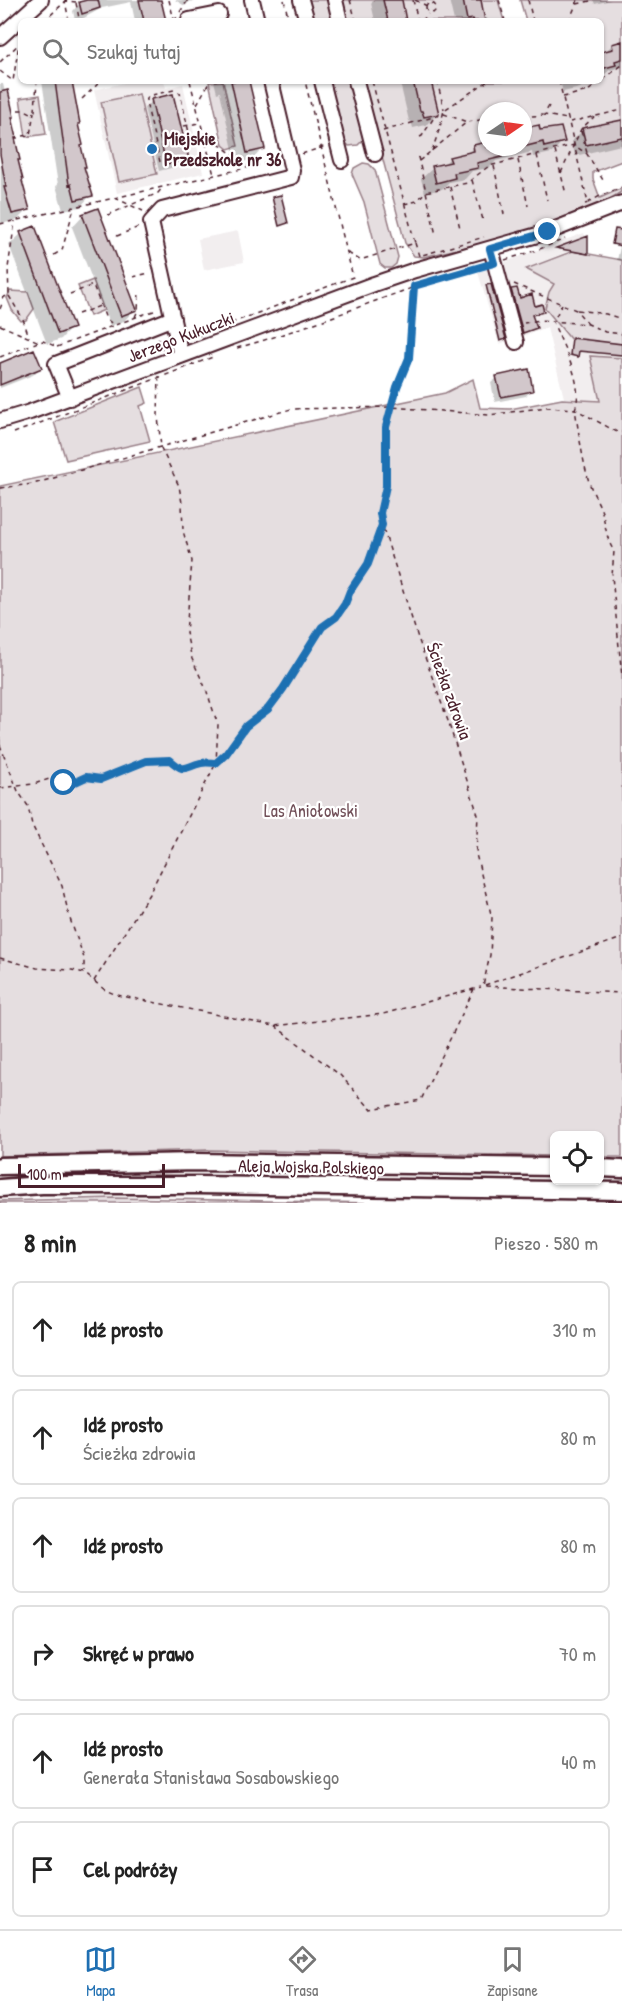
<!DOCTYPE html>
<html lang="pl">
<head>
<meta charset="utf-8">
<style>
	body { margin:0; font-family:"Patrick Hand",sans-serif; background:#f6f6f6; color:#222 }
	.controls { position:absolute; right:18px; bottom:18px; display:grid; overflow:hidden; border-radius:9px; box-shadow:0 2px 4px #0004 }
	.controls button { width:54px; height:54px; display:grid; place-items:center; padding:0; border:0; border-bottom:2px solid #e0e0e0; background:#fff; color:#222; font:30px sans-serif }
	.compass { position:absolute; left:478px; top:102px; width:54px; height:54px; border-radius:50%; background:#fff; box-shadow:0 2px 4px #0004; rotate:77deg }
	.scale { position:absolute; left:18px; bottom:15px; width:147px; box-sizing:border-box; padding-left:6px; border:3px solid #4a1f2b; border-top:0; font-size:16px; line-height:21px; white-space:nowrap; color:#4a1f2b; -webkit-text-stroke:4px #fff; paint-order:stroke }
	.stop { position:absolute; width:18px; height:18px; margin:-14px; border:4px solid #1f6fb2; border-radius:50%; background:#fff }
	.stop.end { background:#1f6fb2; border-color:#fff; box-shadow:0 2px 6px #0008 }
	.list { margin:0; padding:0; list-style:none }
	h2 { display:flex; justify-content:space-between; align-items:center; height:78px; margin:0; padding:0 24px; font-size:26px }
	h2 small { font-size:20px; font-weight:400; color:#767676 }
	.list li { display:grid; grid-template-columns:39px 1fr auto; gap:18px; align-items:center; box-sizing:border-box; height:96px; margin:0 12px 12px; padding:0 12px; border:2px solid #e0e0e0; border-radius:9px }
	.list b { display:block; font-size:22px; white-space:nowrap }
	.list p { margin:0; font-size:20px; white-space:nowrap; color:#767676 }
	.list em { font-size:20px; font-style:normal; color:#767676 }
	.icon { flex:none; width:33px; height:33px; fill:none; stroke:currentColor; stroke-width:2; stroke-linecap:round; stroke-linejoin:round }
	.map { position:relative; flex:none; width:622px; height:1203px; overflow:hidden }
	.search { position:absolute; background:#fff; box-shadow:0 2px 4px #0004; left:18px; right:18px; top:18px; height:66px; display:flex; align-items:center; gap:15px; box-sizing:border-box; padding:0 21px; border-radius:9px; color:#767676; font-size:22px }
	.sheet { height:726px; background:#fff }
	nav { display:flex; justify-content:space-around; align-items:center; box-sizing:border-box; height:84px; border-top:2px solid #e0e0e0; background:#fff; font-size:16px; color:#767676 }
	nav a { display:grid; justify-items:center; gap:3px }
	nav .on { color:#1f6fb2 }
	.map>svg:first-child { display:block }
	.built { fill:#f2eeef }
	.green { fill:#e5dee0; stroke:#987e86; stroke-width:1.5; fill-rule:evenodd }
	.shadow { fill:#0003 }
	.building { fill:#d2c7cb; stroke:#4a1f2b; stroke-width:1.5 }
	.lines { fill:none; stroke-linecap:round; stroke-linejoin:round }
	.minor-casing { stroke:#4a1f2b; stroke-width:18 }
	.major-casing { stroke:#4a1f2b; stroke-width:21 }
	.path { stroke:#4a1f2b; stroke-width:1.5; stroke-dasharray:4.5 4.5; stroke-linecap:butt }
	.minor { stroke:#fff; stroke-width:14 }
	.major { stroke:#fff; stroke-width:16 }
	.route { stroke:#1f6fb2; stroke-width:8 }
	.poi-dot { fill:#1f6fb2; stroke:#fff; stroke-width:2 }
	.labels { text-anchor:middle; stroke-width:4.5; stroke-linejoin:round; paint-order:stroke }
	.poi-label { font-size:18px; font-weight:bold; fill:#4a1f2b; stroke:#fff; text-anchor:start }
	.street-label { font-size:18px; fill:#4a1f2b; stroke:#fff }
	.park-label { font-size:18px; fill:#714f58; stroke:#fff }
</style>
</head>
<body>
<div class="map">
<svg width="622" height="1203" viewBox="0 0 622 1203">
	<rect width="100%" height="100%" fill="#fff"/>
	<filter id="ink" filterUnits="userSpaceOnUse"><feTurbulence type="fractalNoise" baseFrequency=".0167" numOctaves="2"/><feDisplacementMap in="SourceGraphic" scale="12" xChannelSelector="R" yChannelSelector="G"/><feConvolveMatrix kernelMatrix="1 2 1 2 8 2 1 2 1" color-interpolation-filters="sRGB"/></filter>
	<g filter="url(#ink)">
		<path class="built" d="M132,81H164L166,88L183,84L203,173L117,193L94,90Z
			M238,231L244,262L204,270L198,239Z
			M584,233L588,243L527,268L555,284L549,292L572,341L622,344V358L590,357L600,401L564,398L547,328L499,344L478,272Z"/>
		<path class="green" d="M306,0H329L335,21H312Z
			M341,0H498L504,21H346Z
			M520,0H622V161L593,172V179L600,198L620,189L621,192C565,229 489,240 424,257L414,256L405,243L362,81H601V21H526ZM487,111H523V147H487Z
			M223,81L238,146L228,149L223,145L209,82Z
			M327,81H351L364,139L358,145L349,146L343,140Z
			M139,94L157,174L119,182L101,102Z
			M40,95L46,134L26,137L20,98Z
			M363,163L369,164L375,170L398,257L396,264L391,268H385L380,264L364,202L352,174L354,168Z
			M573,251L622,260V344L572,341L545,308L549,292L554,284L526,269Z
			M93,280L104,310L90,316L78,286Z
			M10,291L28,292L34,309L26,320L21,321L12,310L7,298Z
			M590,356L622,358V1157H600V1136H554V1156L209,1150L0,1156V486L445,393L473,379L480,408L510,409L562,399L600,401Z
			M142,387L147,403L140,406L150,441L66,460L54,422Z
			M114,1198L377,1203H0V1201Z"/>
		<path class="shadow" d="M89,0H159L164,21H135L131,2L102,8L82,19L75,21L73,11L80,3Z
			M175,0H195L193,2L190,1L185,6Z
			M374,0H400L405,21H375L371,3Z
			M449,0H479L483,18H487L488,21H454Z
			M593,0H611L595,4Z
			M622,43V67L610,70L601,77V53L605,52L612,45Z
			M42,81H72L83,168L91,195L80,207L63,210L56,186L58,185Z
			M214,81H248L263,148L252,160L236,163L220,92L217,93Z
			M394,81H430L437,114L426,125L413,128L411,121H409L400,83L395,84Z
			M560,81H587L580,88L563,92Z
			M0,84H3L5,92L17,161L28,209L17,220L1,224Z
			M152,101L187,159L179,166L159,171L144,108Z
			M622,121V148L621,145L575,156L572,141L583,130Z
			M523,130L563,141L552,153L533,157L532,152L496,161L489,168L472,171L465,179L449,182L442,189L425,193L421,179L433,168L443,165L450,158L466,154L474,147L487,144V147H523Z
			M273,198L286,223L285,224L278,226Z
			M83,215L135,309L124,321L110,326L72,227Z
			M615,231L622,232V261L617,260L620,247L612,245Z
			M21,234L72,327L61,339L47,344L9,245Z
			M587,238L586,254L556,249Z
			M487,286L504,339L503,340L499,341L486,288Z
			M512,291L518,300L542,312L531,316L534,329L522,333L511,292Z
			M572,340L622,346V356L578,352L575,357L570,356Z
			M0,365L40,368L33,375L0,388Z
			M497,378L531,390L526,396L495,402L491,383Z"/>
		<path class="building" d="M87,0H98L100,8L82,14L79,2Z
			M139,0H161L166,21H144Z
			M383,0H402L406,21H388Z
			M463,0H481L485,21H474L473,19L467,20Z
			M622,41V59L615,61L616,65L601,69V52L613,49L612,44Z
			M55,81H72L80,124H78L83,145L81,146L86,167H84L93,196L75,200L71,184L69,185Z
			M231,81H249L265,149L247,153Z
			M413,81H431L439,114L424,117L422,111H420Z
			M8,90L14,117H12L17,138H15L20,160H18L23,180L22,181L30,210L12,214L4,187H6L0,154V92Z
			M173,94L189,159L166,164L151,99Z
			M622,120V137L586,145L582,128Z
			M539,125L540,130L561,127L565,142L544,147L543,142L523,147V128Z
			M487,142V147H499L502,157L477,163L478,168L454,173L455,178L436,183L432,166L451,162L449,157L474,151L473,145Z
			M281,195L288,223L279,226L272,197Z
			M98,208L137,310L121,316L82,214Z
			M35,226L74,328L58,334L20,232Z
			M615,229L622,230V246L612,244Z
			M588,236V254L556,248Z
			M491,284L506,339L500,341L486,285Z
			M517,288L520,298L532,294L535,306L542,304L544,312L532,315L537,328L523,333L511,289Z
			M572,338L622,344V355L579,351L578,357L570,355Z
			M34,349L42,368L0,385V363Z
			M529,369L533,391L501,397L496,376Z"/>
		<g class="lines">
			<defs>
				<path id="minor" d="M252,0L257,21
					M301,0L307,21
					M335,0L340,21
					M189,20L219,14
					M0,37L41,0
					M322,81L342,160
					M356,81L375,154
					M491,249L516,342
					M181,356L151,222L162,210L291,177L292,170L271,81
					M70,398L56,364L173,318
					M0,421L30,412L374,284L415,270L548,232L622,203"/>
				<path id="major" d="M0,1166L197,1162L554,1167
					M600,1168L622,1169
					M0,1188L42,1185H199L622,1191"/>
			</defs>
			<use href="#minor" class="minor-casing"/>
			<use href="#major" class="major-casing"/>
			<path class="path" d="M169,0L174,20
				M284,0L289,21
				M350,0L356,21
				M413,0L418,21
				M415,0L427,6
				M499,0L505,21
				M528,0L533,21
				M426 8a5 5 0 1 1 10 0a5 5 0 1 1-10 0Z
				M76,3L79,18L84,21
				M577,4L594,0
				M180,12L188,0
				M44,21L67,0
				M69,21L65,1L76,2L78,0
				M174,21L178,16
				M422,21L428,14
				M569,21L578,0
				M0,62L21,42
				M0,71L13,81L19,44
				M190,81L214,175
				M437,81L444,109
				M559,81L588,203L585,204
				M570,81L574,84L586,81
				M563,97L588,91L622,65
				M82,99L101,81
				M197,104L210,81
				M549,106L544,115L567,119
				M18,110H25L31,113L35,111L37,81
				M523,117L543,115
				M570,122L622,110
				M184,126L199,123
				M383,131L444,114L467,122
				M581,131L587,153
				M204,133L248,166
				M23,136L30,135L34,112
				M420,137L422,136L433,119
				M432,151L440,127L444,110L488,81
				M555,151L566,194
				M302,154L326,146
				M537,155L547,200
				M418,157L436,235
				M518,160L528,206
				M419,161L467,122L487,119
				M160,162L146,102L148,96L174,90L180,93L192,146
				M494,166L504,214
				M561,173L581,129L594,117
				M472,180L483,220
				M450,187L460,228
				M115,198L143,211
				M588,203L600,196L622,187
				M404,204L417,201L425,192L467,183L489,166L574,145L587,154L603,180
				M108,215L158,193L163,187
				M0,224L277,161
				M117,236L141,226
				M415,243L419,256L484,237
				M348,253L360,260L415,243L372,81
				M54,255L62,250L74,208
				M505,260L537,250L565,239
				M133,277L149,273
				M415,283L409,359L397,387L385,427L386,486L380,513L382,525L418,638L448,721L478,815L476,854L492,918L490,955L483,986L622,993
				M514,284L576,310L588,324
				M70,294L93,285L106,319L114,325
				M9,296L23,319L29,337
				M2,298L9,295L8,268L15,221
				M562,304L553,322C562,345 585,384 575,409C579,434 582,458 589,482C592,492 598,501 602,512C606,526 606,539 614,551L612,576L622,677
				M0,309L3,301
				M577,310L606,314L622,319
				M78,314L100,306
				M135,317L138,310L139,292
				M524,323L540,320L588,324L605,332L622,334
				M0,325L39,342L43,341L57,347
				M158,338L162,349
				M189,339L353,277L305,81
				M57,347L147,313L158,310
				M237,348C321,325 399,288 483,266
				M0,357L38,342
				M14,433L213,357
				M0,488L33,484L291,409L392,407L489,415L547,407L575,409L617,432H622
				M0,745L18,791L28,806L32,825L62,886L69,916L84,958V972
				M0,788L34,784L52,778L64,783H73L86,777L101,779L146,761L170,760C186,774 184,767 201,763C206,762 212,763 216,763L218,725L206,689L192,659L186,633L192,561L183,531L182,503L179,486L161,448L158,416L159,375
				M0,958L37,968L72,970L84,973L105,990L117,995L274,1026L383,1014L481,987
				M94,981L149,894L216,763L226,755L246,726L268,709L283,689L322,627L336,617L346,604L350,591L368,564L382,526
				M485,985L622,938
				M275,1026L340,1075L371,1109L421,1100L474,989"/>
			<use href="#minor" class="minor"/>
			<use href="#major" class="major"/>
		</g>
	</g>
	<g class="lines" filter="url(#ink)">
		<path class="route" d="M64,783H73L86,777L101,779L146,761L170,760C186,774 184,767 201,763C206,762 212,763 216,763L226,754L246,726L268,709L283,689L322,627L336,617L345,604L350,591L368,564L382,525L380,513L386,486V427L397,387L409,358L414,286L494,263L490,249L548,232"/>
	</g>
	<circle class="poi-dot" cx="152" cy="149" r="6"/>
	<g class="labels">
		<g class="poi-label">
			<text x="164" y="145">Miejskie<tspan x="164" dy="21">Przedszkole nr 36</tspan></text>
		</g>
		<g class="street-label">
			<text transform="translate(181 337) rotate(-21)" y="6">Jerzego Kukuczki</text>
			<text transform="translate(449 691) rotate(70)" y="6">Ścieżka zdrowia</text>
			<text transform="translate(311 1167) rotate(1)" y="6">Aleja Wojska Polskiego</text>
		</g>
		<g class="park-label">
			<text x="311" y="817">Las Aniołowski</text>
		</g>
	</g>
</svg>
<div class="controls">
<button><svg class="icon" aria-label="locate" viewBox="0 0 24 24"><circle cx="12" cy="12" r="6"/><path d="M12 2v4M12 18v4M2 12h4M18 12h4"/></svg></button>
</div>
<svg class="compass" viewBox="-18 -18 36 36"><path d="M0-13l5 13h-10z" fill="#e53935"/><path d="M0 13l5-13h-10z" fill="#767676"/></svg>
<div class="scale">100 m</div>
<div class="stop" style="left:64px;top:783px"></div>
<div class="stop end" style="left:548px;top:232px"></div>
<div class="search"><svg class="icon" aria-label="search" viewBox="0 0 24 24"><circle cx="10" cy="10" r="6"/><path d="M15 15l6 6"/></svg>Szukaj tutaj</div>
</div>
<section class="sheet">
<h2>8 min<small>Pieszo · 580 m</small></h2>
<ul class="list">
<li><svg class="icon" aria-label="ahead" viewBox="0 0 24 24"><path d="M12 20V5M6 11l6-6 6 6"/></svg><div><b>Idź prosto</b></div><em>310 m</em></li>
<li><svg class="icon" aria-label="ahead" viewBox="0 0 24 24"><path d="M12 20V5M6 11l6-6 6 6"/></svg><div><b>Idź prosto</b><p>Ścieżka zdrowia</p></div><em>80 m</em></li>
<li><svg class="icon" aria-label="ahead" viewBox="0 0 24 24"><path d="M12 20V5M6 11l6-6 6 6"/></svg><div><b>Idź prosto</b></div><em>80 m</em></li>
<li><svg class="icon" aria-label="right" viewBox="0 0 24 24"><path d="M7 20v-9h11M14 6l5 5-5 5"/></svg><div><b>Skręć w prawo</b></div><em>70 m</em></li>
<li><svg class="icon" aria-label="ahead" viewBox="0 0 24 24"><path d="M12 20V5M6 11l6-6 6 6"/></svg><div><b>Idź prosto</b><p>Generała Stanisława Sosabowskiego</p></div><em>40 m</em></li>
<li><svg class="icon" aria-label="arrive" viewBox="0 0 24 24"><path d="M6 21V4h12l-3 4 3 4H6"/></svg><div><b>Cel podróży</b></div></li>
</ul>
</section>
<nav>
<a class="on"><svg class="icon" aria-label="map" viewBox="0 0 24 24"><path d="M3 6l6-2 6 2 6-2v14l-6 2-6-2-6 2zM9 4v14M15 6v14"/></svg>Mapa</a>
<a><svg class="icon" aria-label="directions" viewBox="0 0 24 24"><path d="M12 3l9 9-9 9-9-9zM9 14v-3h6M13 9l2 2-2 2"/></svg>Trasa</a>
<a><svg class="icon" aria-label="saved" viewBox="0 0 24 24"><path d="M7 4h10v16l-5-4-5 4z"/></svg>Zapisane</a>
</nav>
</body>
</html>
